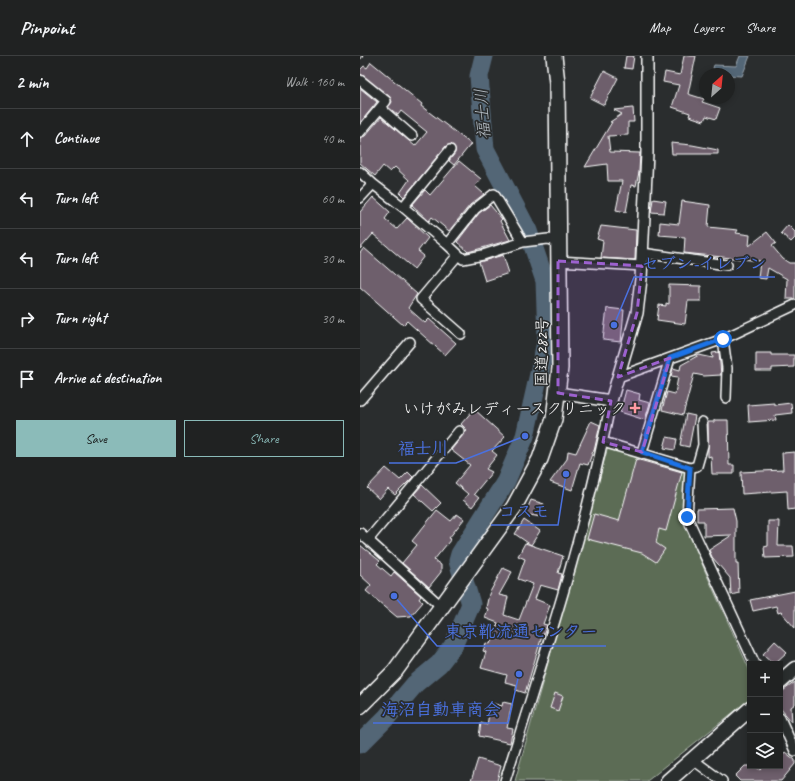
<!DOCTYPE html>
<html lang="en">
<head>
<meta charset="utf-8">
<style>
	body { margin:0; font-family:Caveat,"Klee One",sans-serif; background:#282a2a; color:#f1f3f6 }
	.controls { position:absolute; right:12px; bottom:12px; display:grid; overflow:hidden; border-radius:0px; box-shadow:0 2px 6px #0003 }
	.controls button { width:36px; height:36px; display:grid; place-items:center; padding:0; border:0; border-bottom:1px solid #3d3f40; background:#202222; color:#f1f3f6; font:20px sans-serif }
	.compass { position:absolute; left:339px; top:12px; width:36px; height:36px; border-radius:50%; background:#202222; box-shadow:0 2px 6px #0003; rotate:27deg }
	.stop { position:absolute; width:12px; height:12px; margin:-9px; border:3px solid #1a73e8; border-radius:50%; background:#fff }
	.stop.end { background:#1a73e8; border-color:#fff; box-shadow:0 1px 4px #0008 }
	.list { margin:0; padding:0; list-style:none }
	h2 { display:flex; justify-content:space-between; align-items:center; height:52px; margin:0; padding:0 16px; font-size:17px }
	h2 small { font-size:13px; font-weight:400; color:#a2a4a5 }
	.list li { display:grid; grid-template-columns:26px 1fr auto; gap:12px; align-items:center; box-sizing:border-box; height:60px; padding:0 16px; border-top:1px solid #3d3f40 }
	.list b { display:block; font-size:15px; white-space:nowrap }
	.list em { font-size:13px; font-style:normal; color:#a2a4a5 }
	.actions { display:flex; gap:8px; padding:12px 16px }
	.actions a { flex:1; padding:9px 0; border:1px solid #8bbbb9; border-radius:0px; text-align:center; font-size:14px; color:#8bbbb9 }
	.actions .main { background:#8bbbb9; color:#111 }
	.icon { flex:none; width:22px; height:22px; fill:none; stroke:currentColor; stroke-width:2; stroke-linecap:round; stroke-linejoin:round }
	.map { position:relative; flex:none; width:435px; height:725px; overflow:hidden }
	header { display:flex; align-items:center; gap:24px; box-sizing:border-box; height:56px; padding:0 20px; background:#202222; border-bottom:1px solid #3d3f40 }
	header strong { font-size:19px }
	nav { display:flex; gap:22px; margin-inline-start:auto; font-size:14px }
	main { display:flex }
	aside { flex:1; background:#202222 }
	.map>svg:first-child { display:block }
	.green { fill:#5b6c55; stroke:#adb6aa }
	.water { fill:#536676; stroke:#98a3ad }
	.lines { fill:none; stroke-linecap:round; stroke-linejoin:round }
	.river { stroke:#536676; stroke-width:19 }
	.building { fill:#6e5f6c; stroke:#fff }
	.minor-casing { stroke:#fff; stroke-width:12 }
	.tertiary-casing { stroke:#fff; stroke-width:14 }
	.primary-casing { stroke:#fff; stroke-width:17 }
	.trunk-casing { stroke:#fff; stroke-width:18 }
	.minor { stroke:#2a2d2e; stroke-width:9 }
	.tertiary { stroke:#2a2d2e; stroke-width:11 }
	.primary { stroke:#2a2d2e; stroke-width:14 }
	.trunk { stroke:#2a2d2e; stroke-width:15 }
	.rail-casing { stroke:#fff; stroke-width:4.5 }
	.rail { stroke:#2a2d2e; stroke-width:3; stroke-dasharray:9; stroke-linecap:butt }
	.route { stroke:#1a73e8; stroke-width:5 }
	.marked { fill:#9c61cf; fill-opacity:0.2; stroke:#9c61cf; stroke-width:3; stroke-dasharray:8 5; stroke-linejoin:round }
	.poi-dot { fill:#ff9aa2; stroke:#2a2d2e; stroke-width:1.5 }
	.labels { text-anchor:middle; stroke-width:3.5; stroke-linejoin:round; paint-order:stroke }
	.street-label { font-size:16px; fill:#fff; stroke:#2a2d2e }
	.poi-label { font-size:16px; fill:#fff; stroke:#2a2d2e; text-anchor:end }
	.water-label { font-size:17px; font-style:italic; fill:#b2bac1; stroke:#2a2d2e }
	.leader { fill:none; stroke:#4a71e0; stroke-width:1.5 }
	.callout-dot { fill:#4a71e0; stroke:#2a2d2e; stroke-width:1.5 }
	.callout-label { font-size:17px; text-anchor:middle; font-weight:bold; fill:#4a71e0; stroke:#2a2d2e; stroke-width:3.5; stroke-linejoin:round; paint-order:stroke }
</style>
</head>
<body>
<header>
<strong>Pinpoint</strong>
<nav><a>Map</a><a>Layers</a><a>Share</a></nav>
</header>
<main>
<aside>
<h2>2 min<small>Walk · 160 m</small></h2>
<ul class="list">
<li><svg class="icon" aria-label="ahead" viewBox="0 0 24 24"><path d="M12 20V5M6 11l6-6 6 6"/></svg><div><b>Continue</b></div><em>40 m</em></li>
<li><svg class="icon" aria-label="left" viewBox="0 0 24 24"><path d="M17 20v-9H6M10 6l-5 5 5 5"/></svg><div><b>Turn left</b></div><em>60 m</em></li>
<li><svg class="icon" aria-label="left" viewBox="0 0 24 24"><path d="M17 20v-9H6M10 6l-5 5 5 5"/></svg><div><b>Turn left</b></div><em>30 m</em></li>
<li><svg class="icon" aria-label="right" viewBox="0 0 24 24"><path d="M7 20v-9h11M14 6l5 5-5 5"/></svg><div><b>Turn right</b></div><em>30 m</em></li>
<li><svg class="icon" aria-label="arrive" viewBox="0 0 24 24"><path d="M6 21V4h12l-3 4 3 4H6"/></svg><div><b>Arrive at destination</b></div></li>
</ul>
<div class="actions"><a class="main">Save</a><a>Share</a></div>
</aside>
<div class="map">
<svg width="435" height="725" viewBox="0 0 435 725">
	<rect width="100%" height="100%" fill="#2a2d2e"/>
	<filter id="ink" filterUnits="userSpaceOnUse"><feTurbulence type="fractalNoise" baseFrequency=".025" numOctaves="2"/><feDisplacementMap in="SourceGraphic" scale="8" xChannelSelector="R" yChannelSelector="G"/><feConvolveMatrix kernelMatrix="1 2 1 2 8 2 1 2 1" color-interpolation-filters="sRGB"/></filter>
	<g filter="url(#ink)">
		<path class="green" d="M248,391L326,413L322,458L345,515L390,615V643L287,725H155Z"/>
		<path class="water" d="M380,0H390L382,20C374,20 358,18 353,12L354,9L376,10Z"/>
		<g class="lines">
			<path class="river" d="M0,688L27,661L55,628L79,608L93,590L111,548L98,505L100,498L146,425L165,380L187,282L185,225L168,175L125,93L119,20L124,0"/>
		</g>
		<path class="building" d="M266,0H274L272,13L264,12Z
			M324,0H336L328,38L344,43L342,46L360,52L356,63L346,60L344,65L329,60L330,57L312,51L319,29L303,26L305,16L320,19Z
			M11,6L62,48L61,50L111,88L94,109L89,105L95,97V92L91,88L86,90L44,141L40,137L49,124L35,111L30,116L23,110L15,120L0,107V82L5,80L21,61L55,90L67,76L41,55L38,59L28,51L32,46L30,41L0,18V14L4,10L7,12Z
			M244,15L258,22L244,49L230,42Z
			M0,32L17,46L0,67Z
			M272,52H273L274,66H268V79L248,80L250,96L280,97L279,116L276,130L271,129L266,156L256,154L262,125H248L247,108L225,111L252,66H250L262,58L254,54Z
			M311,87L332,89L358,94V98H312Z
			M99,105L121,123L115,130L124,138L110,149L89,175L72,161L69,165L52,149L65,134L70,139Z
			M13,141L30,156L25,163L37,173L47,162L68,182L58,195L64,200L54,213L13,178L0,193V156Z
			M293,143L306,145L304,157L291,156Z
			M322,145L350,149L348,171L378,174L376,177L390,179L389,190L407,176L416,187L412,190L423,203L429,207H435V243H426L427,223L408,212L406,223L398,222L400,205L324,197L325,181L299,179L300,166L319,168Z
			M130,149L142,163L140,165L150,184L108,196L97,186L119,157Z
			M428,169L435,176V182L431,186L421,177Z
			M241,170L276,174L275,204L241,202L243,185L237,183Z
			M4,192L57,238L48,252L65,267L69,263L96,287L85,299L47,265L43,269L0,231V197Z
			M143,199L149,217L125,225L119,206Z
			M309,229L341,230V245H328L325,268L297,264L299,249L306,250V247L309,248Z
			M247,252L264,254L261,286L243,284Z
			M359,296L361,319L344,320L334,318L323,359L302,354L307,336L315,338L318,321L311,320L313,312L320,314L321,309L339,299L353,302L352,297Z
			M396,297H411V299H434V311L412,312V315H396Z
			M266,334L280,338L279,344L290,347L285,364L260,356Z
			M414,347V349L431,347L432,357L415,359L416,364L389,366L388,349Z
			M114,353L145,381L132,395L137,399L126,413L132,416L114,438L119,442L112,451L103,444L108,438L95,427L110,409L91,394L107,374L101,368Z
			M326,358L335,360L329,391L320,389Z
			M354,364H368L369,409H374V418H352L351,400L348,401V366H354Z
			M231,365L240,369L234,395H233L228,409L220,407L212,434L190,426L207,403L208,395L216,397Z
			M307,381L317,383L315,394L304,392Z
			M435,396V453L428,454L427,435L382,438L381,416L423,414L422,397Z
			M276,403L322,416L306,475L299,473L296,487L305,493L296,506L282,497L227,483L234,458L259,465Z
			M26,412L40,424L48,416L53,421L35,439L28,433L19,443L7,432Z
			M62,429L81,447L73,455L54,438Z
			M171,444L184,448L180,461L165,458Z
			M373,452L376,465V507H378L379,537L371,539L370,522L352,501L349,494L372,479L344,480V465H337V453Z
			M77,454L91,465L97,458L104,463L89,482L91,483L74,504L81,509V516L69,531L42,507L57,489L52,485Z
			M164,464L180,475L171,489L155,478Z
			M408,465H419L418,490H433L434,501L405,502L404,491L408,490Z
			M165,487L203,500L198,517L202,518L198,534L180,529L175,543L190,549L183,568L187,569L183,580H182L165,637L156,634L157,629L145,626L147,619L121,612L126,596L123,595L126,587L130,588L138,567L125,562L128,553L126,552L129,538L143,512L152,516L139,539L148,541L144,559L159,564L173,528L158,523L165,503L158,500Z
			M0,489L20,505L17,508L31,520L34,516L61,540L59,543L63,546L51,560L37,561L6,535L11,529L0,519Z
			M435,535V572L421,556L418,557L416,550L393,555L390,544Z
			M415,585L427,596L414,608L403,598Z
			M435,626V648L431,651L432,666L420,652V637Z
			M195,637L203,640L198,655L190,652Z
			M143,646L152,648L147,672L153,673L150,687L119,680L121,667L127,669L131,647L142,650Z
			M425,696L435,704V708L421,725H380L375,720L385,710H395L400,714L404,710H420V702Z
			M118,703L141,710L137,725H111Z"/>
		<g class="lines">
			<defs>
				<path id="minor" d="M0,24L26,45L0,76
					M20,52L52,80
					M0,116L13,128L0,142
					M13,128L43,151L90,94
					M43,151L87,188L115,153L134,138L163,186L123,199L103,203L87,188
					M163,186L188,183L198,185
					M282,197L367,209
					M98,199L61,243L101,278
					M198,205L282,210
					M363,283L367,312L366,342
					M258,321L363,283L435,249
					M0,344L50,286
					M243,386L330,412L327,461L395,608
					M282,396L310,302
					M330,412L337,410L343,389L342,366
					M0,477L8,484
					M82,551L8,484L99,375
					M420,662L435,695
					M332,703L362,725
					M145,725C184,600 226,474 251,345"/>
				<path id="tertiary" d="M198,337L251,345L277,257L281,223L287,97V0"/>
				<path id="primary" d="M420,626L435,613
					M308,725L390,653"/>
				<path id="trunk" d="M0,650L35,615L154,451L180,403L194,363L200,312L197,27L194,0"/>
			</defs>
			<use href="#minor" class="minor-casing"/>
			<use href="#tertiary" class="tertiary-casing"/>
			<use href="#primary" class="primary-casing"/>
			<use href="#trunk" class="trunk-casing"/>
			<use href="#minor" class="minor"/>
			<use href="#tertiary" class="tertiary"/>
			<use href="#primary" class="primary"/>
			<use href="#trunk" class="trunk"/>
			<defs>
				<path id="rail" d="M0,1L1,0"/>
			</defs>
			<use href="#rail" class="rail-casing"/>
			<use href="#rail" class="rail"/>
		</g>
	</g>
	<g class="lines" filter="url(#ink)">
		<path class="route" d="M327,461L330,412L282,396L310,302L363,283"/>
	</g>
	<path class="marked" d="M198,205L282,210L277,257L258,321L310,302L282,396L243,386L251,345L198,337Z"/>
	<path class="poi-dot" d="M273 346h4v4h4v4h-4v4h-4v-4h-4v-4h4z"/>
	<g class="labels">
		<g class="street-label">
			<text transform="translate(181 296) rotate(-89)" y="6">国道282号</text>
		</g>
		<g class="poi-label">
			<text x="266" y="358">いけがみレディースクリニック</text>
		</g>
		<g class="water-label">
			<text transform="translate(122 58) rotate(-94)" y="6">福士川</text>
		</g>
	</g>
	<path class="leader" d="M254 269L274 221H415M165 380L96 407H29M206 418L198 469H131M34 540L77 590H246M159 618L148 667H13"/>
	<g class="callout-dot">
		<circle cx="254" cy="269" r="4"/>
		<circle cx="165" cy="380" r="4"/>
		<circle cx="206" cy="418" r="4"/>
		<circle cx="34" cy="540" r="4"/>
		<circle cx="159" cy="618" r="4"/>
	</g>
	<g class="callout-label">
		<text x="344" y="213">セブン-イレブン</text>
		<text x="63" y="398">福士川</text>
		<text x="164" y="461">コスモ</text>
		<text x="161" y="581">東京靴流通センター</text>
		<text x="81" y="659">海沼自動車商会</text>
	</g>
</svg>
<div class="controls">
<button>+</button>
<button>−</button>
<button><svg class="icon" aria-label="layers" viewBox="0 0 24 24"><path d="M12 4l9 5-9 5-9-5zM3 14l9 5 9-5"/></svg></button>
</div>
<svg class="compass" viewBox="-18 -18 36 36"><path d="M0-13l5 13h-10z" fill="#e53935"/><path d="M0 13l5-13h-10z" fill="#a2a4a5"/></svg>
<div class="stop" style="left:363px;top:283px"></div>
<div class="stop end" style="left:327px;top:461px"></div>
</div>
</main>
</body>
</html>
